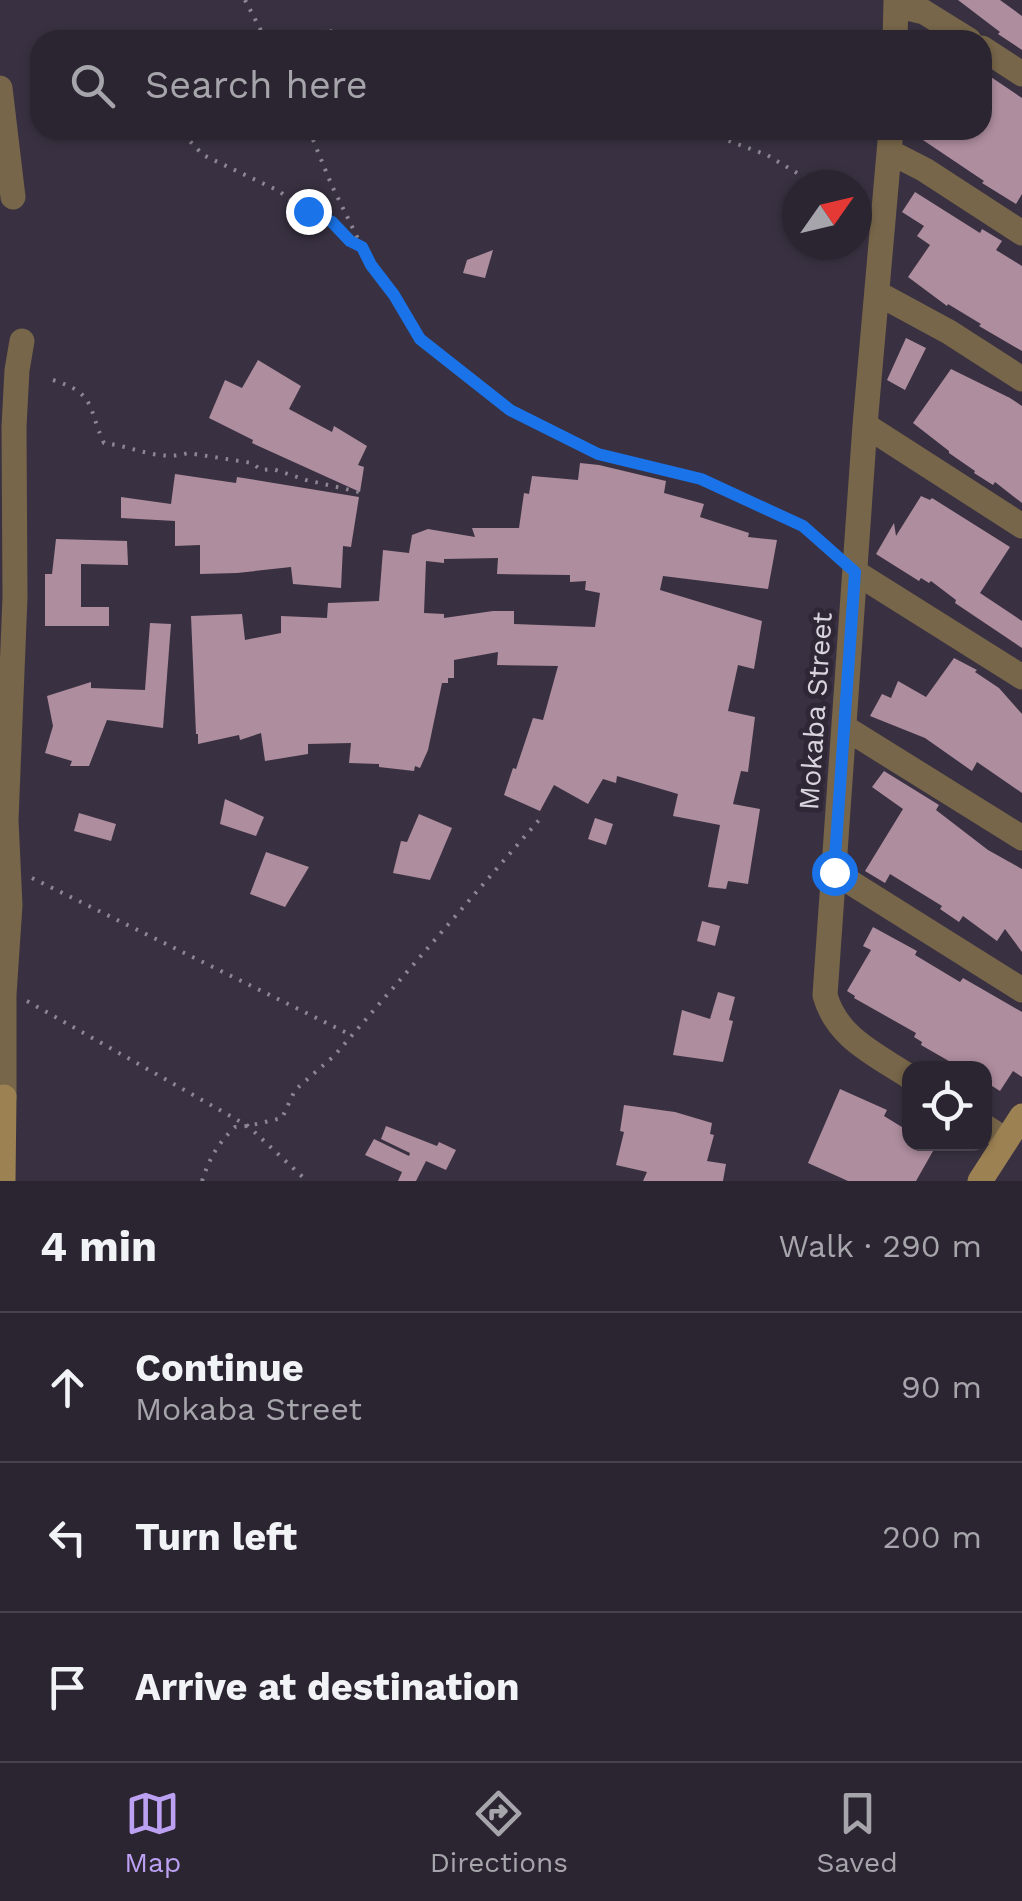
<!DOCTYPE html>
<html lang="en">
<head>
<meta charset="utf-8">
<style>
	body { margin:0; font-family:"Work Sans",sans-serif; background:#332d39; color:#f1f3f6 }
	.controls { position:absolute; right:30px; bottom:30px; display:grid; overflow:hidden; border-radius:20px; box-shadow:0 2px 8px #0004 }
	.controls button { width:90px; height:90px; display:grid; place-items:center; padding:0; border:0; border-bottom:2px solid #47424d; background:#2b2531; color:#f1f3f6; font:50px sans-serif }
	.compass { position:absolute; left:782px; top:170px; width:90px; height:90px; border-radius:50%; background:#2b2531; box-shadow:0 2px 8px #0004; rotate:56deg }
	.stop { position:absolute; width:30px; height:30px; margin:-22px; border:8px solid #1a73e8; border-radius:50%; background:#fff }
	.stop.end { background:#1a73e8; border-color:#fff; box-shadow:0 2px 10px #0008 }
	.list { margin:0; padding:0; list-style:none }
	h2 { display:flex; justify-content:space-between; align-items:center; height:130px; margin:0; padding:0 40px; font-size:42px }
	h2 small { font-size:32px; font-weight:400; color:#a6a5ab }
	.list li { display:grid; grid-template-columns:65px 1fr auto; gap:30px; align-items:center; box-sizing:border-box; height:150px; padding:0 40px; border-top:2px solid #47424d }
	.list b { display:block; font-size:38px; white-space:nowrap }
	.list p { margin:0; font-size:32px; white-space:nowrap; color:#a6a5ab }
	.list em { font-size:32px; font-style:normal; color:#a6a5ab }
	.icon { flex:none; width:55px; height:55px; fill:none; stroke:currentColor; stroke-width:2; stroke-linecap:round; stroke-linejoin:round }
	.map { position:relative; flex:none; width:1022px; height:1181px; overflow:hidden }
	.search { position:absolute; background:#2b2531; box-shadow:0 2px 8px #0004; left:30px; right:30px; top:30px; height:110px; display:flex; align-items:center; gap:25px; box-sizing:border-box; padding:0 35px; border-radius:30px; color:#a6a5ab; font-size:38px }
	.sheet { height:580px; background:#2b2531 }
	nav { display:flex; justify-content:space-around; align-items:center; box-sizing:border-box; height:140px; border-top:2px solid #47424d; background:#2b2531; font-size:28px; color:#a6a5ab }
	nav a { display:grid; justify-items:center; gap:5px }
	nav .on { color:#bca0f2 }
	.map>svg:first-child { display:block }
	.building { fill:#ae8d9e; fill-rule:evenodd }
	.lines { fill:none; stroke-linecap:round; stroke-linejoin:round }
	.path { stroke:#8d8693; stroke-width:4; stroke-dasharray:2.5 8; stroke-linecap:butt }
	.street { stroke:#776649; stroke-width:25 }
	.secondary { stroke:#9c8152; stroke-width:25 }
	.route { stroke:#1a73e8; stroke-width:12 }
	.labels { text-anchor:middle; stroke-width:10; stroke-linejoin:round; paint-order:stroke }
	.street-label { font-size:28px; fill:#d8d3dd; stroke:#2f2736 }
</style>
</head>
<body>
<div class="map">
<svg width="1022" height="1181" viewBox="0 0 1022 1181">
	<rect width="100%" height="100%" fill="#393141"/>
	<path class="building" d="M958,0H1000L1022,16V50L998,34L1000,32Z
		M982,71L1022,98V194L1016,204L982,183L984,181L908,130H982Z
		M915,192L980,233L982,229L1002,241L996,250L1022,266V351L979,326L981,324L948,304L947,306L908,277L930,245L917,236L924,226L902,212Z
		M493,250L485,278L463,273L467,260Z
		M906,338L926,348L905,390L887,380Z
		M258,360L301,386L289,409L332,432L334,426L367,446L358,465L364,467L360,492L252,443L253,440L209,418L225,380L242,388Z
		M951,369L1010,398L1022,406V503L995,482L993,485L974,473L975,471L949,453V451L913,423Z
		M580,463L599,465L666,481L664,493L704,504L700,517L749,533L748,537L777,540L768,589L663,576L660,590L762,621L754,669L738,665L728,711L755,717L748,772L741,771L733,804L760,809L748,884L728,881L726,889L708,887L720,825L673,816L678,794L617,776L616,783L603,779L588,804L554,785L540,811L504,795L513,768L516,769L533,718L543,720L558,666L497,665L498,652L454,660V678H448V683H442L428,750L420,768L415,766L414,771L379,767V764L349,763L351,743L308,744V754L265,761L261,733L240,740L239,735L198,744V734H196L191,616L242,614L245,640L281,633V616L327,618L328,603L379,601L383,550L409,553L412,535L428,529L475,537L472,528H519L524,493L529,494L532,476L578,480ZM498,558L497,574L570,575V582L586,581L585,590L600,593L595,627L514,624V611H493L444,618V614L424,613L426,561L444,563V559Z
		M175,474L236,483L237,477L359,497L351,547L343,546L341,588L293,584L291,567L237,573L200,574V545L175,546V521L121,518V497L171,504Z
		M921,496L930,500L932,498L1010,547L980,593L1022,621V648L955,603L956,600L931,581L929,583L921,578L919,581L876,554L894,523L896,536Z
		M56,539L127,541L128,565L81,564V607H109V626H45V574H52Z
		M150,623L171,624L163,728L107,720L89,766H70L72,761L45,753L53,726L47,696L91,682V688L145,690Z
		M954,658L977,670L975,672L999,688L1022,714V793L977,762L972,771L925,738L870,716L882,694L891,698L898,681L926,697Z
		M884,771L939,805L936,810L988,850L1022,869V952L1005,929L997,941L963,916L959,922L940,909L942,906L890,874L885,883L865,871L903,809L872,787Z
		M225,799L264,817L256,836L220,824Z
		M79,813L116,824L111,841L74,831Z
		M419,814L452,828L430,880L393,873L401,841L407,842Z
		M595,818L613,824L606,845L588,839Z
		M266,852L309,867L285,907L250,894Z
		M702,921L720,926L715,946L697,941Z
		M873,927L917,951L915,955L960,982L963,978L1022,1012V1077L1013,1071L1000,1091L984,1081V1068H961L921,1045L922,1042L914,1037L916,1033L854,998L855,996L847,991L871,950L863,946Z
		M718,992L735,997L729,1020L733,1021L723,1062L673,1055L682,1010L710,1019Z
		M840,1089L887,1110L884,1116L910,1132V1144H937L916,1181H848L808,1163Z
		M624,1105L675,1112L712,1123L710,1134L714,1135L707,1161L726,1164L723,1181H643L647,1172L616,1165L624,1132L620,1131Z
		M386,1126L437,1146L439,1142L456,1150L446,1170L426,1161L416,1181H398L402,1172L365,1155L374,1139L409,1156L410,1153L381,1139Z"/>
	<g class="lines">
		<path class="path" d="M245,0L266,40
			M278,40L325,31L392,35L415,40
			M173,130L188,139L203,155L279,191L301,208L331,223L350,241L362,247
			M309,130L332,186L371,265L394,295L420,339L511,410L599,454L701,479L803,527L830,550
			M699,130L767,155L807,179L824,180
			M53,380C97,394 87,407 104,443C132,446 160,462 188,453L252,463L261,470L273,469L306,480L359,492
			M32,878L351,1035
			M27,1001L248,1126L307,1181
			M202,1181C209,1159 218,1143 235,1127L248,1126L282,1118L295,1090L334,1056L539,820"/>
		<path class="street" d="M896,5L924,12L969,40
			M895,40L896,0
			M982,48L1022,74
			M0,88L13,197
			M891,130L865,425L825,995C836,1037 875,1054 910,1077
			M890,152L925,170L1022,233
			M877,293L949,332L1022,379
			M865,425L1022,526
			M855,572L1022,677
			M844,727L1022,838
			M834,872L1022,990
			M4,1097V995L10,905L6,820L15,597L14,427L17,370L22,341
			M984,1126L1006,1140"/>
		<path class="secondary" d="M3,1181L4,1097
			M980,1181L1022,1116"/>
	</g>
	<g class="lines">
		<path class="route" d="M308,211L332,222L350,241L362,247L371,265L394,295L420,339L510,410L598,454L701,479L803,526L855,572L834,872"/>
	</g>
	<g class="labels">
		<g class="street-label">
			<text transform="translate(815 711) rotate(-86)" y="10">Mokaba Street</text>
		</g>
	</g>
</svg>
<div class="controls">
<button><svg class="icon" aria-label="locate" viewBox="0 0 24 24"><circle cx="12" cy="12" r="6"/><path d="M12 2v4M12 18v4M2 12h4M18 12h4"/></svg></button>
</div>
<svg class="compass" viewBox="-18 -18 36 36"><path d="M0-13l5 13h-10z" fill="#e53935"/><path d="M0 13l5-13h-10z" fill="#a6a5ab"/></svg>
<div class="stop" style="left:834px;top:872px"></div>
<div class="stop end" style="left:308px;top:211px"></div>
<div class="search"><svg class="icon" aria-label="search" viewBox="0 0 24 24"><circle cx="10" cy="10" r="6"/><path d="M15 15l6 6"/></svg>Search here</div>
</div>
<section class="sheet">
<h2>4 min<small>Walk · 290 m</small></h2>
<ul class="list">
<li><svg class="icon" aria-label="ahead" viewBox="0 0 24 24"><path d="M12 20V5M6 11l6-6 6 6"/></svg><div><b>Continue</b><p>Mokaba Street</p></div><em>90 m</em></li>
<li><svg class="icon" aria-label="left" viewBox="0 0 24 24"><path d="M17 20v-9H6M10 6l-5 5 5 5"/></svg><div><b>Turn left</b></div><em>200 m</em></li>
<li><svg class="icon" aria-label="arrive" viewBox="0 0 24 24"><path d="M6 21V4h12l-3 4 3 4H6"/></svg><div><b>Arrive at destination</b></div></li>
</ul>
</section>
<nav>
<a class="on"><svg class="icon" aria-label="map" viewBox="0 0 24 24"><path d="M3 6l6-2 6 2 6-2v14l-6 2-6-2-6 2zM9 4v14M15 6v14"/></svg>Map</a>
<a><svg class="icon" aria-label="directions" viewBox="0 0 24 24"><path d="M12 3l9 9-9 9-9-9zM9 14v-3h6M13 9l2 2-2 2"/></svg>Directions</a>
<a><svg class="icon" aria-label="saved" viewBox="0 0 24 24"><path d="M7 4h10v16l-5-4-5 4z"/></svg>Saved</a>
</nav>
</body>
</html>
